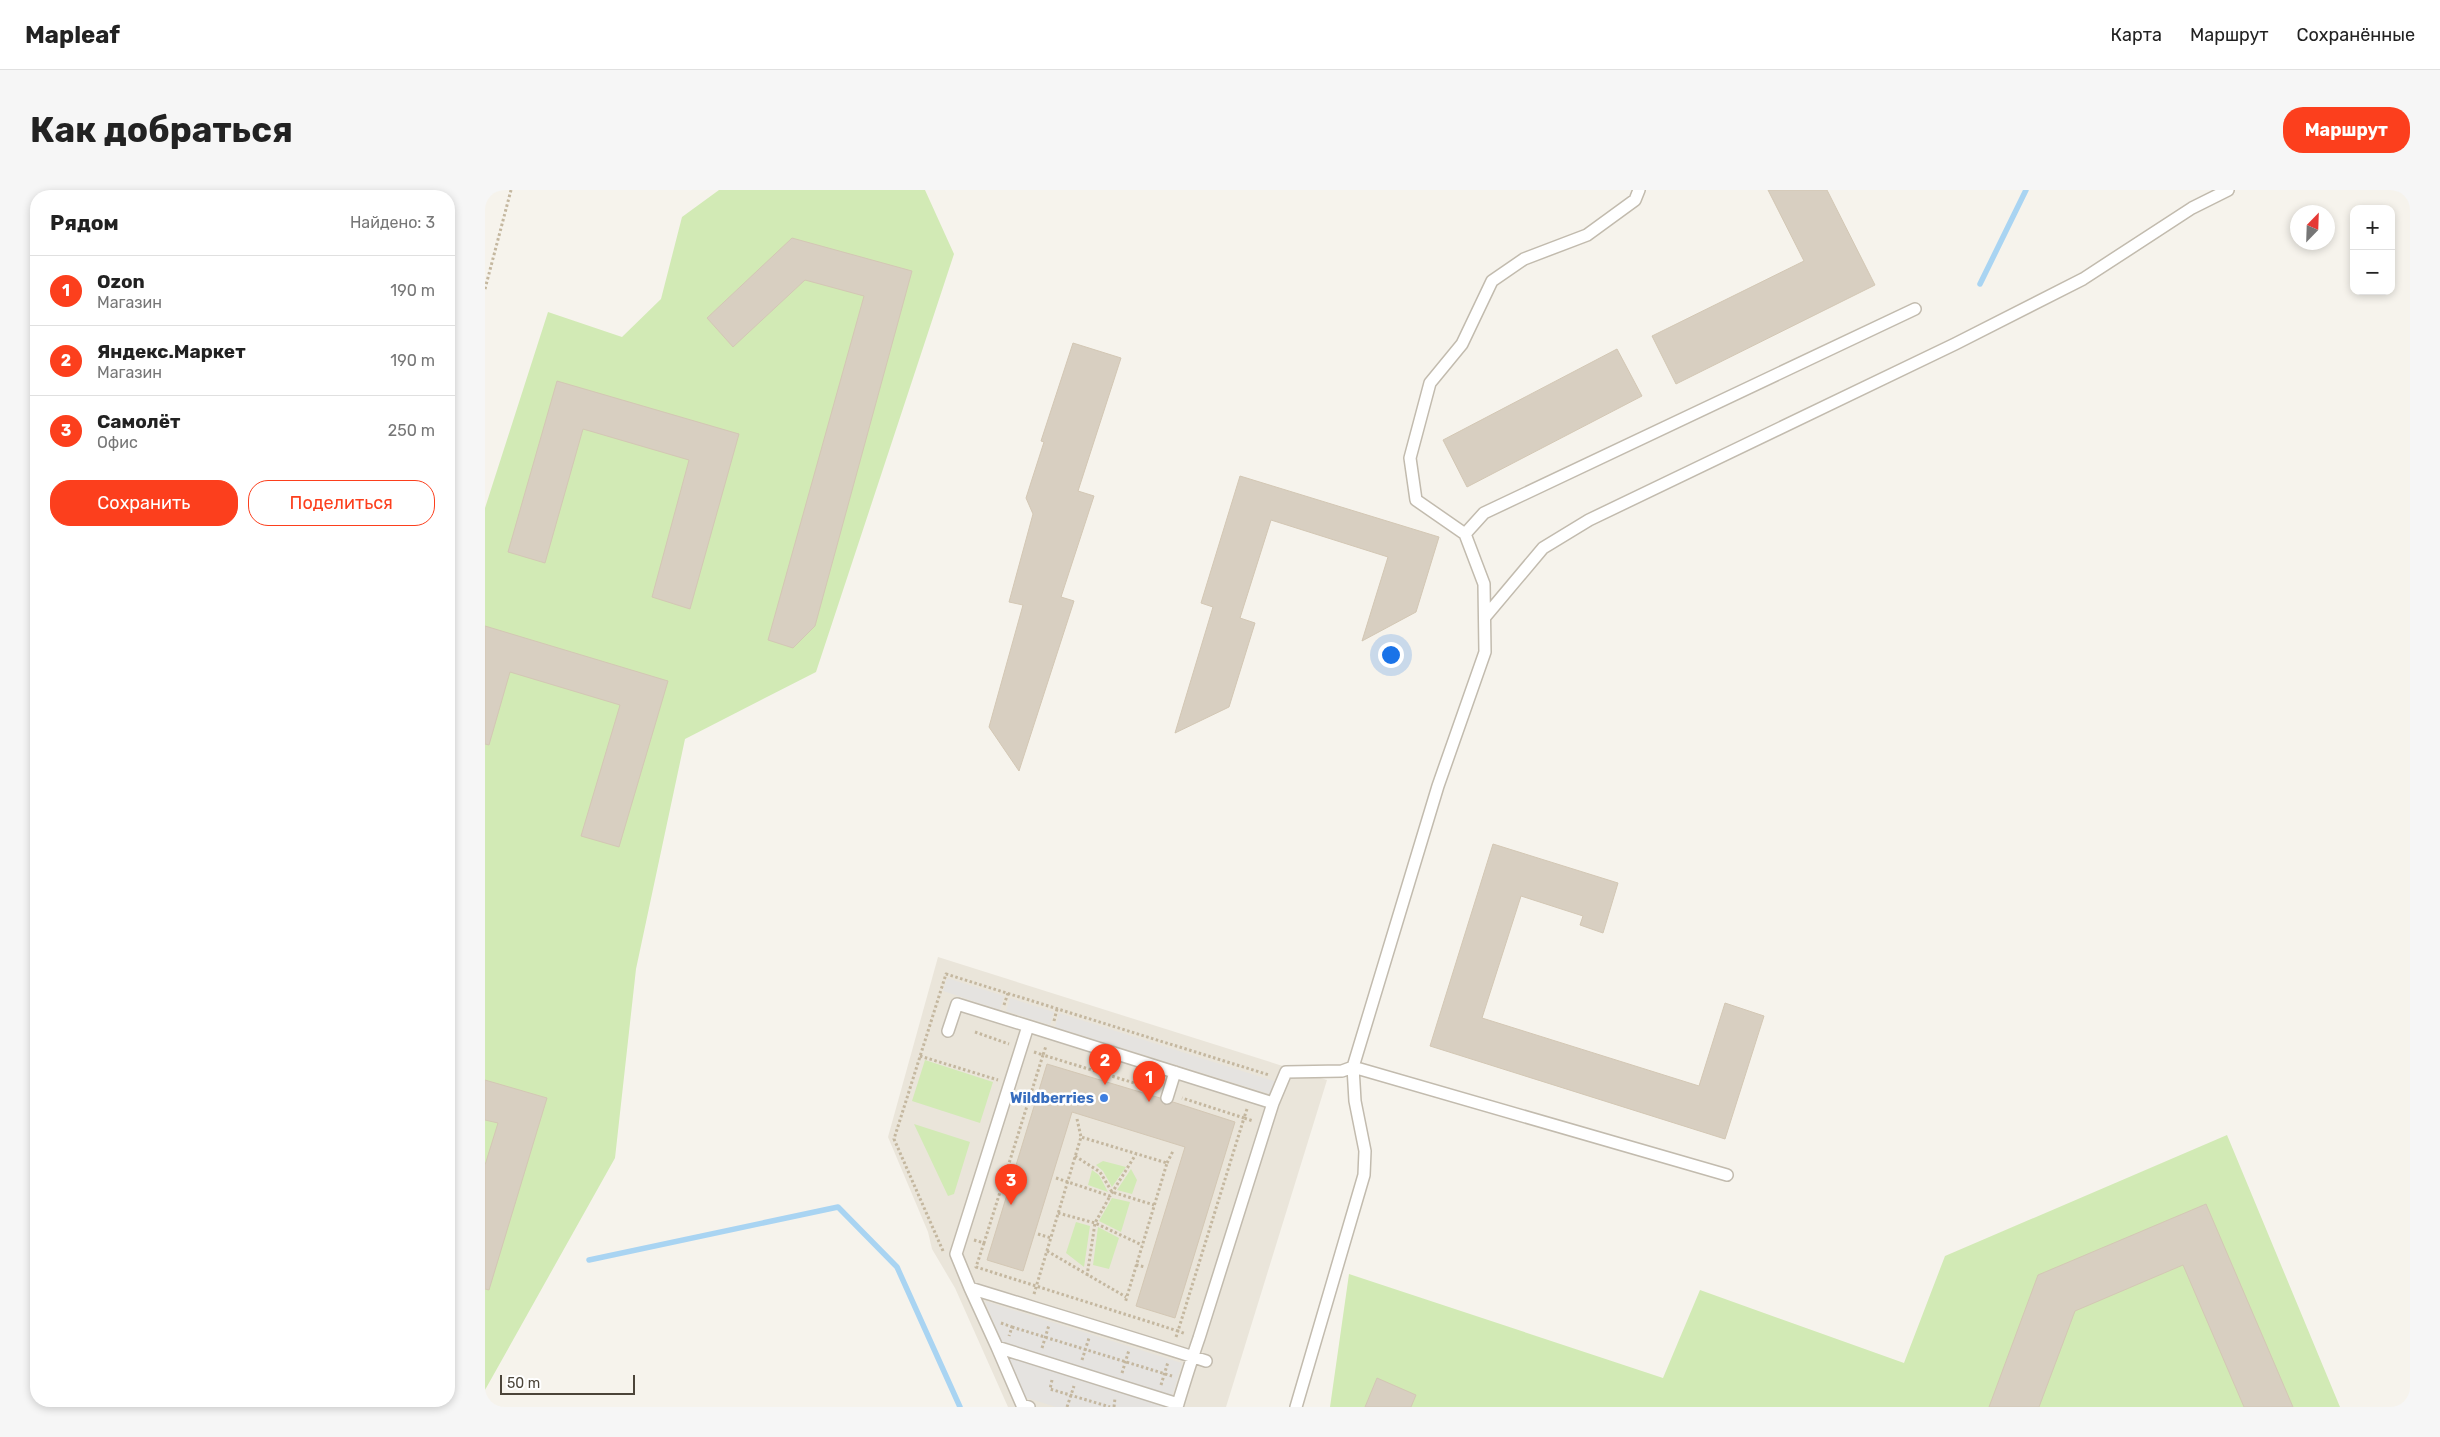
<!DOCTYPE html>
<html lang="ru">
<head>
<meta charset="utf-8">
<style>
	body { margin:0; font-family:Rubik,sans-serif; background:#f6f6f6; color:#222 }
	.controls { position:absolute; right:15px; top:15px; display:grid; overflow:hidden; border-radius:10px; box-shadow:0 2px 8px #0003 }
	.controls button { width:45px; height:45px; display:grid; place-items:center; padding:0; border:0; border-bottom:1px solid #e0e0e0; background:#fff; color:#222; font:25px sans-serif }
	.compass { position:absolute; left:1805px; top:15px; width:45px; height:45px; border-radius:50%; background:#fff; box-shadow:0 2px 8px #0003; rotate:23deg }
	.scale { position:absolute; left:15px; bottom:12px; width:135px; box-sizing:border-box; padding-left:5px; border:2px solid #4b4439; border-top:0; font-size:14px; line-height:18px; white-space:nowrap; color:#4b4439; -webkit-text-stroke:4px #fff; paint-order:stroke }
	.you { position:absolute; left:905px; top:464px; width:18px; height:18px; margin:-12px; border:4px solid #fff; border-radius:50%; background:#1a73e8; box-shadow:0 0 0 8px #1a73e833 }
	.badge { display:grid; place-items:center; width:32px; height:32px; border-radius:50%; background:#fc3f1d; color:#fff; font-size:16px; font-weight:700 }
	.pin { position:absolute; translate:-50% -41px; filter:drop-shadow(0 1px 2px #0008) }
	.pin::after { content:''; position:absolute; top:26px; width:18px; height:15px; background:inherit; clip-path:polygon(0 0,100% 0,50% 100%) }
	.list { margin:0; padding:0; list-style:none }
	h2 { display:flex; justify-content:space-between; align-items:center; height:65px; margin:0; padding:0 20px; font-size:21px }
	h2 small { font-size:16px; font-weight:400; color:#767676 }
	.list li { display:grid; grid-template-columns:32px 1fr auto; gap:15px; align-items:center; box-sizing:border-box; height:70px; padding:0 20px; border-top:1px solid #e0e0e0 }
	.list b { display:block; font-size:19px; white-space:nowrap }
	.list p { margin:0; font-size:16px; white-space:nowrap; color:#767676 }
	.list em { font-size:16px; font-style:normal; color:#767676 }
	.actions { display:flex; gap:10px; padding:15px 20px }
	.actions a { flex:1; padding:11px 0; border:1px solid #fc3f1d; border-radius:20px; text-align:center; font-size:18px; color:#fc3f1d }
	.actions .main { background:#fc3f1d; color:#fff }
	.map { position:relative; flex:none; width:1925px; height:1217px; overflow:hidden; border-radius:20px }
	header { display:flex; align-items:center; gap:30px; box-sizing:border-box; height:70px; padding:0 25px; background:#fff; border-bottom:1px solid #e0e0e0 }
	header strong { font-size:24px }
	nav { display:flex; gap:28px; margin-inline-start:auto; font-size:18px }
	.intro { display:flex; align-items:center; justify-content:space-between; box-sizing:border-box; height:120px; padding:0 30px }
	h1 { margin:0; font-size:35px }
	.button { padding:12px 22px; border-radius:20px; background:#fc3f1d; color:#fff; font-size:18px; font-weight:700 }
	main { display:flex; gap:30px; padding:0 30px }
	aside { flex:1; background:#fff; border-radius:20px; box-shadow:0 2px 8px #0003 }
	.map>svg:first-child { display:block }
	.residential { fill:#eae5da }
	.green { fill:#d2eab5 }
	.parking { fill:#e5e3e0 }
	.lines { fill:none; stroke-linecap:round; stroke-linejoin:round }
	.stream { stroke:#a9d4f2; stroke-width:5.5 }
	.building { fill:#d8cfc1; stroke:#d3c7b4 }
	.service-casing { stroke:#c2bbae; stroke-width:14 }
	.path { stroke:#c4b79f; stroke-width:3; stroke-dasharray:2.5 2.5; stroke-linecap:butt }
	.service { stroke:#fff; stroke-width:11 }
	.shop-dot { fill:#3f7fe0; stroke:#fff; stroke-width:2 }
	.labels { text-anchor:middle; stroke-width:5; stroke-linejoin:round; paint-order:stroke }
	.shop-label { font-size:15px; font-weight:bold; fill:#366cbe; stroke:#fff; text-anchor:end }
</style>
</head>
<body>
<header>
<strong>Mapleaf</strong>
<nav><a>Карта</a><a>Маршрут</a><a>Сохранённые</a></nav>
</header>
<div class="intro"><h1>Как добраться</h1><a class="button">Маршрут</a></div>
<main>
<aside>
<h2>Рядом<small>Найдено: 3</small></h2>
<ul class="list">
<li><span class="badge">1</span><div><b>Ozon</b><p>Магазин</p></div><em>190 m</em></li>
<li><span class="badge">2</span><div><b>Яндекс.Маркет</b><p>Магазин</p></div><em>190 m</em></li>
<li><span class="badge">3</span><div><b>Самолёт</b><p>Офис</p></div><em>250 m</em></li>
</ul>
<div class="actions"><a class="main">Сохранить</a><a>Поделиться</a></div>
</aside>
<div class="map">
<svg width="1925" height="1217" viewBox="0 0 1925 1217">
	<rect width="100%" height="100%" fill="#f6f3ec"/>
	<path class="residential" d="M453,767L842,890L741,1217H523L470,1098L447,1059L443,1042L403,947Z"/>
	<path class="green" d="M234,0H440L469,64L331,482L200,549L151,779L130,968L0,1200V318L63,122L137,147L176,109L197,27Z
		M440,870L508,892L495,933L427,911Z
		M429,934L485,952L469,1004L463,1006Z
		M1742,945L1855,1217H845L864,1084L1178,1188L1215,1100L1419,1173L1460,1066Z
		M618,971L641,977L627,997L618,981L611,975Z
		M646,979L652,990L647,1004L632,1000Z
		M607,980L614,985L623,1002L603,995Z
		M627,1008L645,1012L636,1042L614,1031Z
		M591,1032L605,1036L599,1077L581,1063Z
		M613,1037L634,1048L624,1079L608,1075Z"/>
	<path class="parking" d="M462,788L519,806L515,820L458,801Z
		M525,808L569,822L565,835L521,821Z
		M574,823L792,892L788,905L570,837Z
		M500,1111L697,1173L684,1217H571L539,1207Z"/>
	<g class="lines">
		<path class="stream" d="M1495,94L1541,0
			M104,1070L353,1017L412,1077L475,1217"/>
	</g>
	<path class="building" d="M1283,0H1342L1390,95L1191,194L1167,146L1319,71Z
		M307,48L427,81L330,436L308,458L283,450L379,106L320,90L248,157L222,128Z
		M588,153L636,168L593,301L609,306L576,407L589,411L534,581L504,537L538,415L524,412L548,324L541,308L559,252L556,251Z
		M1132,159L1157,206L982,297L958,250Z
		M72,191L254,244L205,419L167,407L204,270L98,239L60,373L23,362Z
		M755,286L954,347L931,422L877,451L903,367L786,330L755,428L770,433L744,517L690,543L728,417L716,413Z
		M0,436L183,491L134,657L96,646L135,515L25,482L4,555L0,554Z
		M1008,654L1133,693L1118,743L1095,735L1098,726L1036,706L997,828L1214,896L1240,813L1279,826L1240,949L945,856Z
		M562,874L675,908L680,915L688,912L750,932L690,1128L651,1116L700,957L587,922L538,1081L502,1070Z
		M0,890L62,908L4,1100L0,1099V975L13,933L0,930Z
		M1721,1014L1808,1217H1759L1698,1075L1590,1121L1554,1217H1504L1553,1085Z
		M892,1188L931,1205L926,1217H880Z"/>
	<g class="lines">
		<defs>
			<path id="service" d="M1154,0L1150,10L1102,45L1039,69L1007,91L977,154L945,193L925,268L931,310L980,344L999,323L1430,119
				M1000,427L1058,358L1104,330L1470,154L1598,89L1707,18L1743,0
				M463,841L472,814L543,836
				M682,908L690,882
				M788,913L801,882L857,881L868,877L1242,985
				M485,1098L512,1157
				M544,1217L537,1215L512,1157L693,1214
				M692,1217C699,1194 706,1171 714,1148L788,913L543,836L471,1064L485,1098C563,1122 643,1146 721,1171
				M811,1217L879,985L880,961L870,911L868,877L953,596L1000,462L999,394L980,344"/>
		</defs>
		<use href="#service" class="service-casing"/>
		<path class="path" d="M0,99L26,0
			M519,815L523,803
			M569,831L572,819
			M490,842L524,854
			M549,862L558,865L561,856
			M435,866L513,890
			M762,919L759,928L768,931
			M592,929L596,947
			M590,966L615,982L627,1002L669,1015
			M682,973L688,961
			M571,988L625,1006L651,964
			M573,1023L610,1033L657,1055
			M553,1044L566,1048
			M489,1050L499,1053L558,865L672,900
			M499,1053L491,1077L693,1141L759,928L697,908
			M458,1061L409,949L461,784L784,885
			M562,1061L641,1107
			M651,1075L660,1077
			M602,1086L610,1033L625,1006
			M549,1104L596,947L682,973L640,1113
			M516,1133L527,1137L524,1146
			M527,1137L687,1186
			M691,1147L693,1141L701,1144
			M557,1158L564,1135
			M597,1170L604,1148
			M637,1183L644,1160
			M567,1190L565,1199L625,1217
			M676,1195L683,1172
			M582,1217L589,1196
			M629,1217L630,1208"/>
		<use href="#service" class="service"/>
	</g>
	<circle class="shop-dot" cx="619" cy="908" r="5"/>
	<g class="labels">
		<g class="shop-label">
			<text x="609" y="913">Wildberries</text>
		</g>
	</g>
</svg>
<div class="controls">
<button>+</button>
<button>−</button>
</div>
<svg class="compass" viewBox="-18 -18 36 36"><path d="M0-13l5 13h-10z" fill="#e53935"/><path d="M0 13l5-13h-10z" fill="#767676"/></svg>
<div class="scale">50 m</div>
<div class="you"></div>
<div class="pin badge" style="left:664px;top:912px">1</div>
<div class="pin badge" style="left:620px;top:895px">2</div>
<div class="pin badge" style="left:526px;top:1015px">3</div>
</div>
</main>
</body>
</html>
